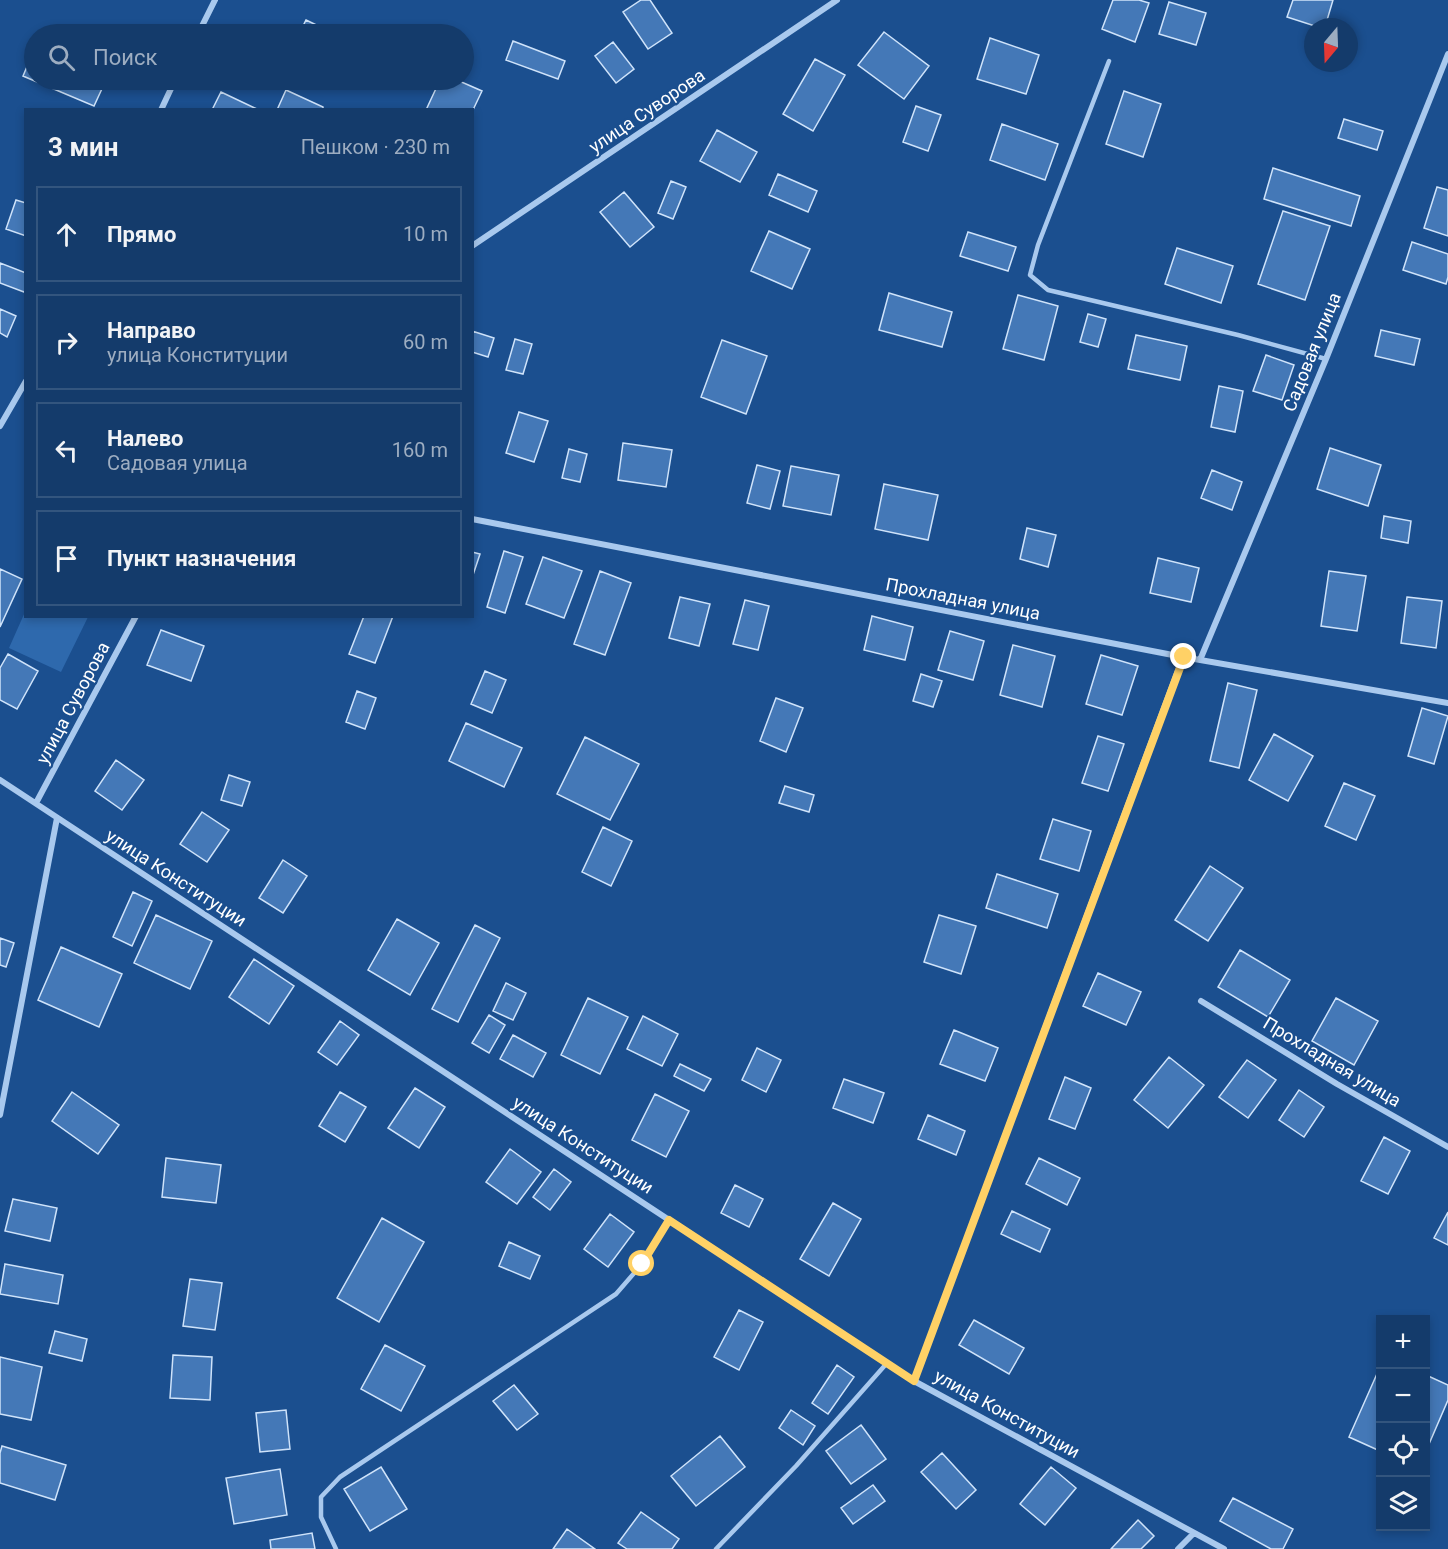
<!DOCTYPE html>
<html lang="ru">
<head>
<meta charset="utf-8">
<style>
	body { margin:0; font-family:Roboto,sans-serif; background:#214673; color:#f1f3f6 }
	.controls { position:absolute; right:18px; bottom:18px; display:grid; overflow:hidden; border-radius:0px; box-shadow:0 3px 9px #0003 }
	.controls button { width:54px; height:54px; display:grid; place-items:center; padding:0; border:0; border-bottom:2px solid #33557e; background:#143b6b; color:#f1f3f6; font:30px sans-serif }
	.compass { position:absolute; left:1304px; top:18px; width:54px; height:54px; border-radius:50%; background:#143b6b; box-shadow:0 3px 9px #0003; rotate:199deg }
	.stop { position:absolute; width:18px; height:18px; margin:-14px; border:4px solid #ffd166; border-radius:50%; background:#fff }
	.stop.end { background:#ffd166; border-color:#fff; box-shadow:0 2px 6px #0008 }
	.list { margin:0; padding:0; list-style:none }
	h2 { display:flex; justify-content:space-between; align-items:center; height:78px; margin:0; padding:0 24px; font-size:26px }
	h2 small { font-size:20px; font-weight:400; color:#9dadc1 }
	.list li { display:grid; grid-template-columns:39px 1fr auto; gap:18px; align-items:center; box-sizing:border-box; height:96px; margin:0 12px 12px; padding:0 12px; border:2px solid #33557e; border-radius:0px }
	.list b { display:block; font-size:22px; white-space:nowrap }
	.list p { margin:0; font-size:20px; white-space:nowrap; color:#9dadc1 }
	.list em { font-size:20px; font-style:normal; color:#9dadc1 }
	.icon { flex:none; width:33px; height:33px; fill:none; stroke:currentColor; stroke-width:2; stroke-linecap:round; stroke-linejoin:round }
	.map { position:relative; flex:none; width:1448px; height:1549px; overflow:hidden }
	.search { position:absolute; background:#143b6b; box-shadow:0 3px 9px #0003; left:24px; top:24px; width:450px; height:66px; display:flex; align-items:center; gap:15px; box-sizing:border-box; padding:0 21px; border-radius:33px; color:#9dadc1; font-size:22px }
	.panel { position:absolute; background:#143b6b; box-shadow:0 3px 9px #0003; left:24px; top:108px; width:450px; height:510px; border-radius:0px }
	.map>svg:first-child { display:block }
	.green { fill:#2e69ad }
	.building { fill:#4478b7; stroke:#cfe3fa; stroke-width:1.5 }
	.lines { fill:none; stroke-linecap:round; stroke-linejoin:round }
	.service { stroke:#a9c9ee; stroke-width:4.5 }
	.minor { stroke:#a9c9ee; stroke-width:6 }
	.route { stroke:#ffd166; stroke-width:8 }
	.labels { text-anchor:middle; stroke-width:4.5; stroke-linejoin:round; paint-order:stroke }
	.street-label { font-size:18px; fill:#fff; stroke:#1b4f8f }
</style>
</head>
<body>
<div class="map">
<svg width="1448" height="1549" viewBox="0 0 1448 1549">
	<rect width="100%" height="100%" fill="#1b4f8f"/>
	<path class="green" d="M25,612L26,616L88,617L61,672L9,648Z"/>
	<path class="building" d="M641,0H650L672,33L648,49L623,12Z
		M1113,0H1139L1149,3L1135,42L1102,29Z
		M1293,0H1333L1325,27H1318L1287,17Z
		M1169,2L1206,13L1196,45L1159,34Z
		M306,20L335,34H299Z
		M884,32L929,66L904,99L858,65Z
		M990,38L1039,55L1026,94L977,79Z
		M513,41L565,61L558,79L506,60Z
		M613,42L634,69L616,83L595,56Z
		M34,50V80H106L94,106L23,76Z
		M815,59L845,75L813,131L783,114Z
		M440,80H457L482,91L472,112V110H426Z
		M286,90L323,107V110H277Z
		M1124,91L1161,104L1143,157L1106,144Z
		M221,92L259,110H212Z
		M916,106L941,115L928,151L903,142Z
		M1344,119L1383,131L1377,150L1338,138Z
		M1002,124L1058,144L1045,180L990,160Z
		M717,130L757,152L740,182L700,161Z
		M1273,168L1360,196L1351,226L1264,199Z
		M778,174L817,191L808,212L769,195Z
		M671,181L686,187L673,219L658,213Z
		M1437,187L1448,190V236L1424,228Z
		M624,192L654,227L630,247L600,212Z
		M16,200L26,203V236L6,229Z
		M1283,211L1330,226L1305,300L1258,284Z
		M769,231L810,249L792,289L751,271Z
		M968,232L1016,247L1008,271L960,256Z
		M1412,242L1448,254V277L1446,284L1403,270Z
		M1177,248L1233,266L1221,303L1165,284Z
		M0,263L26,273V288L24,292L0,283Z
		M889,293L952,312L942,347L879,330Z
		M1018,295L1058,306L1044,360L1003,349Z
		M0,309L16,316L7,337L0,333Z
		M1088,314L1106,319L1098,347L1080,342Z
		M1381,330L1420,339L1414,365L1375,356Z
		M472,331L494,338L488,357L472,352Z
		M1136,335L1187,346L1180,380L1128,369Z
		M515,339L532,344L523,374L506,370Z
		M722,340L767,356L746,414L701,397Z
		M1266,355L1294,365L1282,400L1253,391Z
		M1219,386L1243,391L1235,432L1211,427Z
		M519,412L548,421L534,462L506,453Z
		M623,443L672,450L666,487L618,480Z
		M1330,448L1381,465L1368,506L1317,489Z
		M569,449L587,454L580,482L562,478Z
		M757,465L780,471L770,509L747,503Z
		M791,466L839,475L831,515L783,506Z
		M1212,470L1242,482L1232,510L1201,498Z
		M884,484L938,495L928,540L875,529Z
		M1384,516L1411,521L1408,543L1381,538Z
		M1027,528L1056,535L1048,567L1020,559Z
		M504,551L523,557L505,613L487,607Z
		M472,552L480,554L472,578Z
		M543,557L582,571L564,618L526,604Z
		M1158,558L1199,568L1191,602L1150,593Z
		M0,569L22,579L0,627Z
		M600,571L631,583L605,655L574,644Z
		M1329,571L1366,576L1357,631L1321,626Z
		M680,597L710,604L699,646L669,638Z
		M1407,597L1442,601L1436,648L1401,643Z
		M745,600L769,606L758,650L733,644Z
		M364,616H393L375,663L349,654Z
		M872,616L913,627L905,660L864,650Z
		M161,630L204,646L191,681L147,665Z
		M950,631L984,641L973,680L938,670Z
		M1013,645L1055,656L1042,707L1000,695Z
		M8,654L38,671L17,709L0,700V668Z
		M1101,655L1138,666L1122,715L1086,704Z
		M485,671L506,680L492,713L471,704Z
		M921,674L942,681L933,707L913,701Z
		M1228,683L1257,690L1239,768L1210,761Z
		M357,691L376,698L365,729L346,722Z
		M776,698L803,708L786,752L760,741Z
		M1422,708L1448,716L1434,764L1408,756Z
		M466,723L522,748L504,787L449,761Z
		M1274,734L1313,756L1288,801L1249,780Z
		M1098,736L1124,744L1108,791L1082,783Z
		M585,737L639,764L610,820L557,794Z
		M116,760L144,780L122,810L95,791Z
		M229,775L250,782L242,806L221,800Z
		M1344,783L1375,796L1356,840L1325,826Z
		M785,786L814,795L809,812L779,803Z
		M202,812L229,830L207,862L180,844Z
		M1053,819L1091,831L1079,871L1040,859Z
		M603,827L632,841L611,886L582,872Z
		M283,860L307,876L283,913L259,898Z
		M1210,866L1243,888L1208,941L1175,920Z
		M997,874L1058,894L1047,928L986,908Z
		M133,892L152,901L132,946L113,937Z
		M156,915L212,941L190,989L134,963Z
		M939,915L976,926L961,974L924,962Z
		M397,919L439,943L410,995L368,970Z
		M475,925L500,938L458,1022L432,1009Z
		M0,938L14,943L6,967L0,965Z
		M61,947L122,974L99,1027L38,1000Z
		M1240,950L1290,980L1268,1017L1218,987Z
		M254,959L294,986L269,1024L229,997Z
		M1098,973L1141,992L1126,1025L1083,1006Z
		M506,983L526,993L513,1020L493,1011Z
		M588,998L628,1017L600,1074L561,1055Z
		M1336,998L1378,1021L1354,1065L1312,1041Z
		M489,1015L505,1025L489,1053L472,1043Z
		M643,1016L678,1034L662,1066L627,1049Z
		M340,1021L359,1035L337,1065L318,1052Z
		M954,1030L998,1048L985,1081L940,1064Z
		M513,1035L546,1053L533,1077L500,1059Z
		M757,1048L781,1060L766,1092L742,1080Z
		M1169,1057L1204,1085L1168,1128L1134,1100Z
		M1247,1060L1276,1080L1248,1118L1219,1097Z
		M680,1064L711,1079L704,1091L674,1076Z
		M1065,1077L1091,1088L1075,1129L1049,1119Z
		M844,1079L884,1093L873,1123L833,1108Z
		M415,1088L445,1107L419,1148L388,1128Z
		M1299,1090L1324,1107L1304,1137L1279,1120Z
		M72,1092L119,1125L98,1154L52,1121Z
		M340,1092L366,1107L345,1142L319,1126Z
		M655,1094L689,1111L666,1157L632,1140Z
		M928,1115L965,1131L956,1155L918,1139Z
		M1384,1137L1410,1151L1388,1194L1361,1181Z
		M510,1149L541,1172L517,1204L486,1182Z
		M166,1158L221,1165L216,1203L162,1197Z
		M1039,1158L1080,1178L1067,1205L1026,1184Z
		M554,1169L571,1182L550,1210L533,1197Z
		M735,1185L763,1199L749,1227L721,1213Z
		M13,1199L57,1208L50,1241L5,1231Z
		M833,1203L861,1219L829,1276L800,1259Z
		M1012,1211L1050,1229L1040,1252L1001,1234Z
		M1448,1212V1245L1434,1238Z
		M610,1214L634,1232L608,1267L584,1249Z
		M382,1218L424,1242L379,1322L337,1298Z
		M509,1242L540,1256L530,1279L499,1266Z
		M5,1264L63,1275L58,1304L0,1294Z
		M190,1279L222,1283L215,1330L183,1326Z
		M739,1310L763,1322L739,1370L714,1357Z
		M974,1320L1024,1348L1009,1374L959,1345Z
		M55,1331L87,1339L82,1361L49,1353Z
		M385,1345L425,1366L401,1411L361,1389Z
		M173,1355L212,1357L210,1400L170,1398Z
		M0,1357L42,1367L31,1420L0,1414Z
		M837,1365L854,1377L828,1414L812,1403Z
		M1380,1367V1451L1349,1437Z
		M1426,1375L1448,1385V1400L1426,1451Z
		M514,1385L538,1414L517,1430L493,1401Z
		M286,1410L290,1449L260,1452L256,1413Z
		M791,1410L815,1426L803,1445L779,1428Z
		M861,1425L886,1459L851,1484L826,1451Z
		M720,1436L745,1467L696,1506L671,1476Z
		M2,1446L66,1465L55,1500L0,1483V1453Z
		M942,1453L976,1490L956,1509L921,1472Z
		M381,1467L407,1509L370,1531L344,1489Z
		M1051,1467L1076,1488L1045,1525L1020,1504Z
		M280,1469L287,1515L234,1524L226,1478Z
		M873,1485L885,1501L853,1524L841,1508Z
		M1233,1498L1293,1529L1283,1549H1271L1220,1521Z
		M641,1512L679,1539L672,1549H627L618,1543Z
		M1138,1520L1154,1536L1141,1549H1111Z
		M567,1529L595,1549H553Z
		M312,1533L315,1549H271L270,1540Z"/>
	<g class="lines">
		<path class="service" d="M1109,61L1038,245L1030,275L1048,290L1238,335L1326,359
			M336,1549L321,1517V1497L340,1477L616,1294L642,1264L669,1220
			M716,1549L796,1466L887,1363"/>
		<path class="minor" d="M198,34L215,0
			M161,110L175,80
			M472,246L837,0
			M0,426L26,381
			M472,519L1183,657L1448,703
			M1200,660L1326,359L1448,54
			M0,780L914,1381L1224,1549
			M36,803L136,616
			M1201,1001L1337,1084L1448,1147
			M0,1115L57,818
			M914,1381L1183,657
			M1178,1549L1194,1533"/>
	</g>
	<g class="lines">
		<path class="route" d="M642,1264L669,1220L914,1381L1184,657"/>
	</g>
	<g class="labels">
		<g class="street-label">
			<text transform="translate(647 111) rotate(-34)" y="6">улица Суворова</text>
			<text transform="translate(1312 352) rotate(-68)" y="6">Садовая улица</text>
			<text transform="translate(963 599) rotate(11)" y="6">Прохладная улица</text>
			<text transform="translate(73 703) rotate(-62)" y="6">улица Суворова</text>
			<text transform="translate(176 878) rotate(33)" y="6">улица Конституции</text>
			<text transform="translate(1332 1062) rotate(31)" y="6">Прохладная улица</text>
			<text transform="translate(583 1145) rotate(33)" y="6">улица Конституции</text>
			<text transform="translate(1007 1414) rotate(29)" y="6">улица Конституции</text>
		</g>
	</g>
</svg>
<div class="controls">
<button>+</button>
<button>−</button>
<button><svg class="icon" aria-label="locate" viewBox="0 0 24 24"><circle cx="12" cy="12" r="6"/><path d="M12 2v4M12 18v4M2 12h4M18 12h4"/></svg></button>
<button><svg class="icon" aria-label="layers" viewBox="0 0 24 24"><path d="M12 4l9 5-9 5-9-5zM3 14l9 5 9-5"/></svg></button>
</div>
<svg class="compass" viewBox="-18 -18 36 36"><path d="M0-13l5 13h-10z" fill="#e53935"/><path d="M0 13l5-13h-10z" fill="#9dadc1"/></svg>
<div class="stop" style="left:642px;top:1264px"></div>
<div class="stop end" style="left:1184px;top:657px"></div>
<div class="search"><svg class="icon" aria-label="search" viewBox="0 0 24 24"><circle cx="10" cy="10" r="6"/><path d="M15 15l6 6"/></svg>Поиск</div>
<section class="panel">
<h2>3 мин<small>Пешком · 230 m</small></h2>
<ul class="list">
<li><svg class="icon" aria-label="ahead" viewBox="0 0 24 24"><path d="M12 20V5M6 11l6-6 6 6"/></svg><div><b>Прямо</b></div><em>10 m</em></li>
<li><svg class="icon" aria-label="right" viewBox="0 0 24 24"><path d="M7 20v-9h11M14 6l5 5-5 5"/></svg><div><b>Направо</b><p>улица Конституции</p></div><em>60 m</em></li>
<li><svg class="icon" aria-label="left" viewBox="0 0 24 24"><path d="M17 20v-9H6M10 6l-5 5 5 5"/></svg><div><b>Налево</b><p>Садовая улица</p></div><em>160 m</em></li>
<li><svg class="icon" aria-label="arrive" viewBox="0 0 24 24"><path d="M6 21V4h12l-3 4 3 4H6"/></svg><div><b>Пункт назначения</b></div></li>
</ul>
</section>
</div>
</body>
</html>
